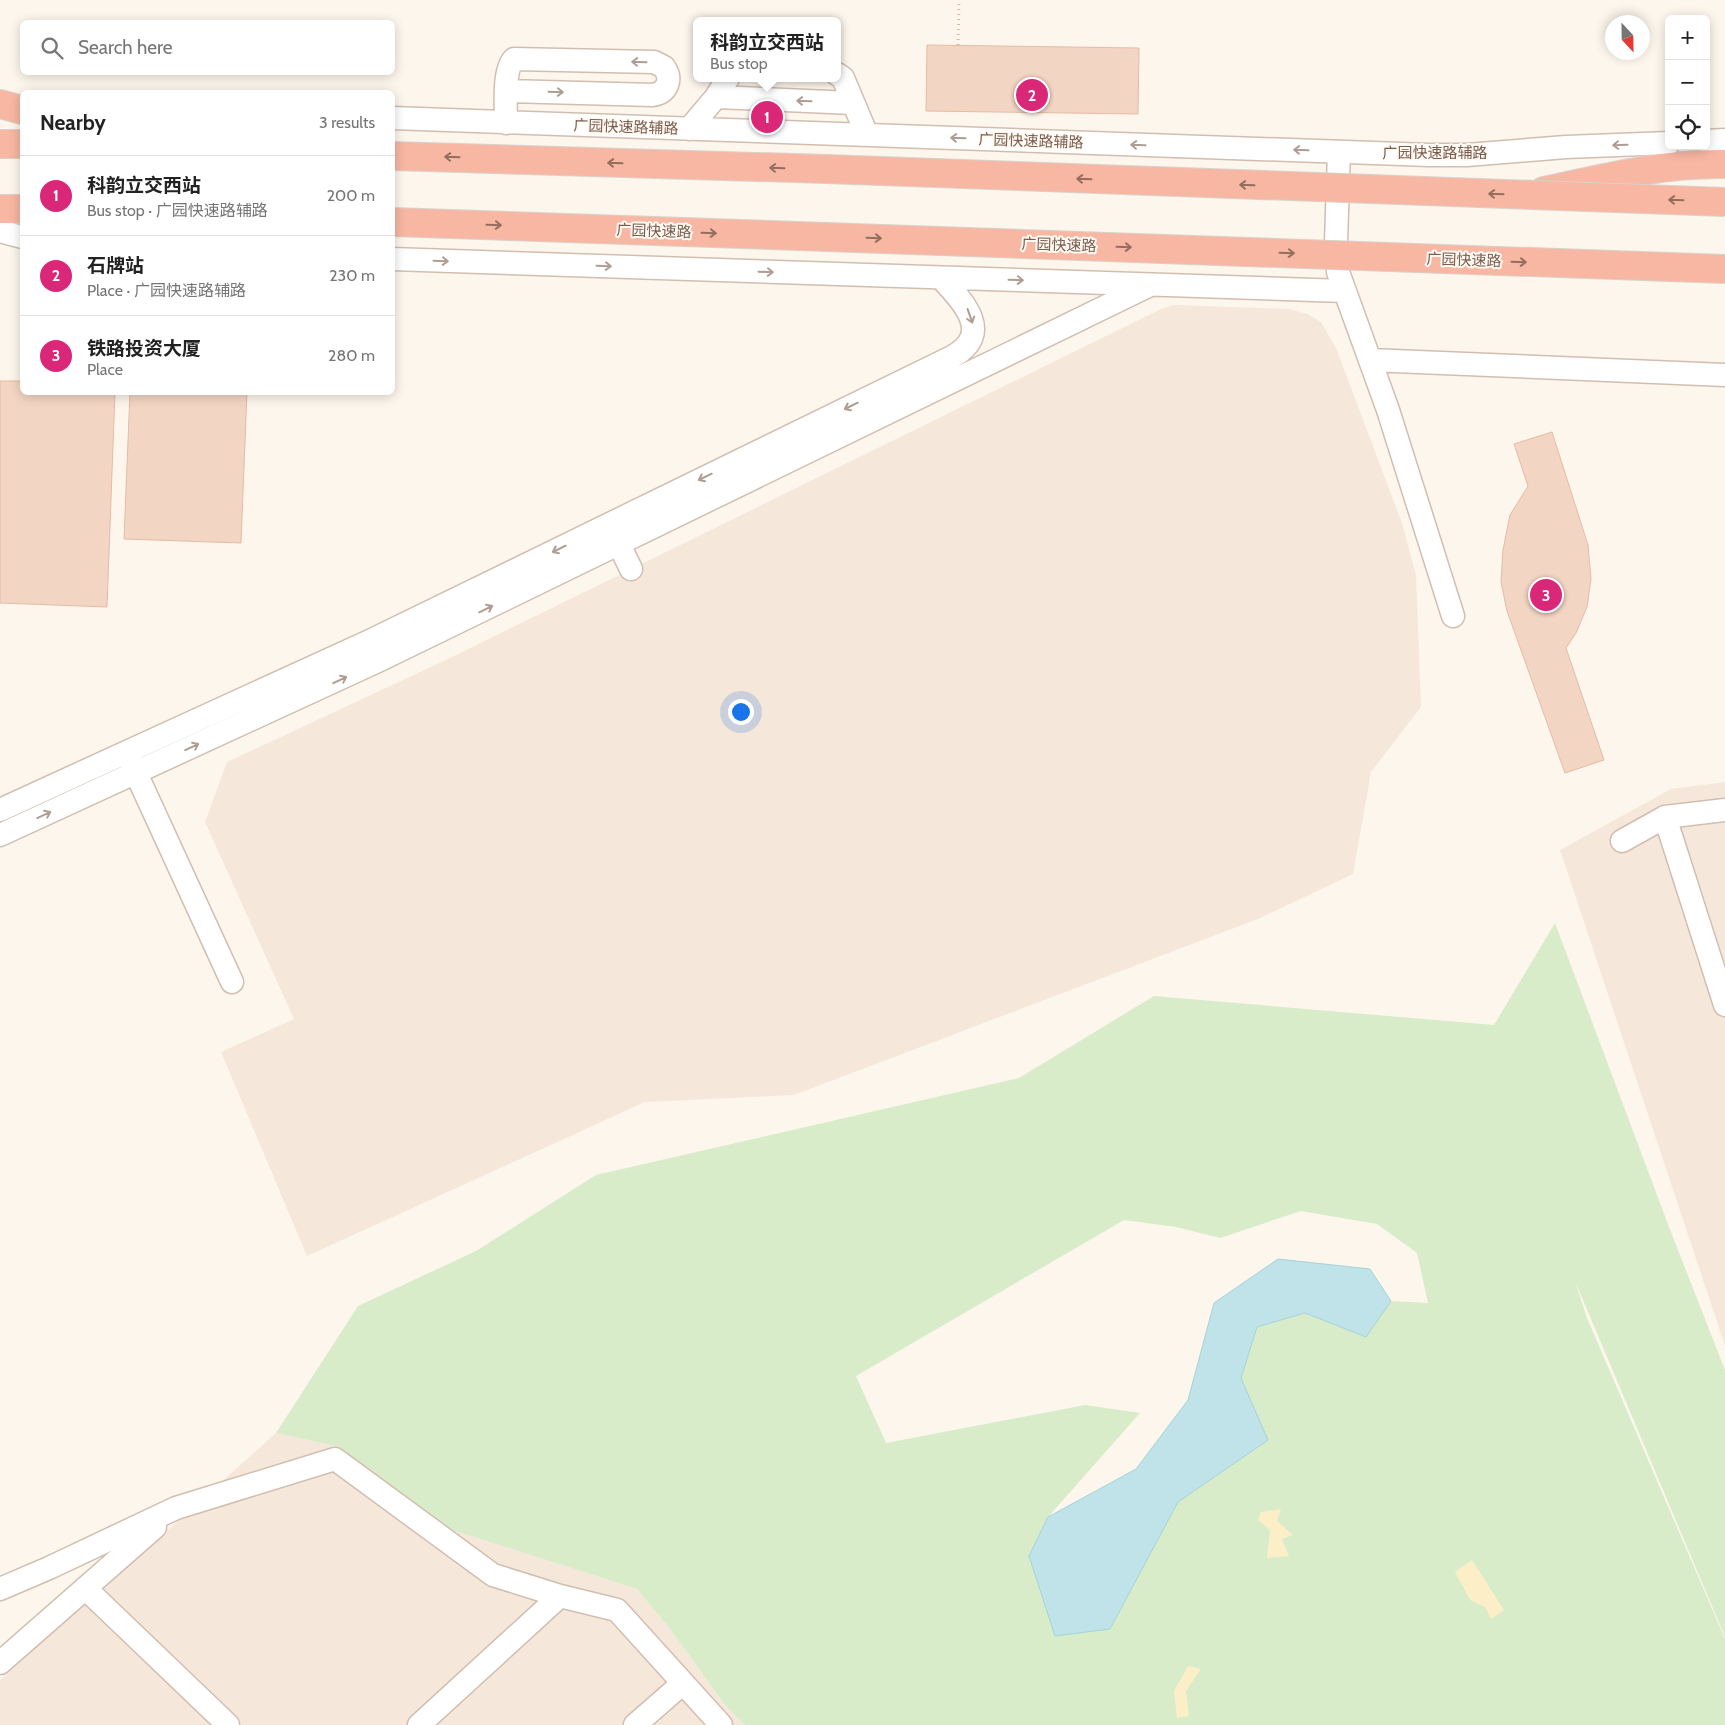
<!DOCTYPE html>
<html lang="en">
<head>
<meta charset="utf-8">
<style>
	body { margin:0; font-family:Cabin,"Noto Sans SC",sans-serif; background:#f6f6f6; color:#222 }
	.controls { position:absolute; right:15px; top:15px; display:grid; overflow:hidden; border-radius:8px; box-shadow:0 2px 12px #0003 }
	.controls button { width:45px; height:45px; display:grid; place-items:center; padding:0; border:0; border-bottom:1px solid #e0e0e0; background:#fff; color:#222; font:25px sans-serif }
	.compass { position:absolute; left:1605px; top:15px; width:45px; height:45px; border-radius:50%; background:#fff; box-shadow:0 2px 12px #0003; rotate:158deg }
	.you { position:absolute; left:740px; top:711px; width:18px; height:18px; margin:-12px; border:4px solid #fff; border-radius:50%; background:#1a73e8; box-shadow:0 0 0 8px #1a73e833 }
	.badge { display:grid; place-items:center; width:32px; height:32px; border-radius:50%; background:#db2777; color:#fff; font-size:16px; font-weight:700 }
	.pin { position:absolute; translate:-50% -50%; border:2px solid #fff; box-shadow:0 1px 5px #0006 }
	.popup { position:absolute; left:693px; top:17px; width:148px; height:65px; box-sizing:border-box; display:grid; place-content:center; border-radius:8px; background:#fff; filter:drop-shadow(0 1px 4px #0005); font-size:16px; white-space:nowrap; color:#767676 }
	.popup b { font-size:19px; color:#222 }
	.popup::after { content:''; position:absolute; left:50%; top:100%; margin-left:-10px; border:10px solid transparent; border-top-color:#fff }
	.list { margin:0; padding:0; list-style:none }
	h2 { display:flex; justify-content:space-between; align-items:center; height:65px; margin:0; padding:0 20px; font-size:21px }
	h2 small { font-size:16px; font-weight:400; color:#767676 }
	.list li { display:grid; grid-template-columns:32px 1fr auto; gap:15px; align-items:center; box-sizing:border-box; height:80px; padding:0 20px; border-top:1px solid #e0e0e0 }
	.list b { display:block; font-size:19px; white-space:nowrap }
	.list p { margin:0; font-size:16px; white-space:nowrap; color:#767676 }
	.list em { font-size:16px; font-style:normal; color:#767676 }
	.icon { flex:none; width:28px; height:28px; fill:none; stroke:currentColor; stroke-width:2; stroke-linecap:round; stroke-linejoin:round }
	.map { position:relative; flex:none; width:1725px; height:1725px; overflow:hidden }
	.search { position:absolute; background:#fff; box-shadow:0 2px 12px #0003; left:20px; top:20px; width:375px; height:55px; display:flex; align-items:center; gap:12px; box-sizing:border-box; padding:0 18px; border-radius:8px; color:#767676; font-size:19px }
	.panel { position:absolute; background:#fff; box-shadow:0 2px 12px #0003; left:20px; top:90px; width:375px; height:305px; border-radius:8px }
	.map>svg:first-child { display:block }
	.residential { fill:#f5e8da }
	.green { fill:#d8ecc9; fill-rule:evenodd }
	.sand { fill:#fcefc7 }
	.water { fill:#bfe3e8; stroke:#a5d3da }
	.building { fill:#f3d5c3; stroke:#e6bba3 }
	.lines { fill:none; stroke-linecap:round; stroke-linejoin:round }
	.minor-casing { stroke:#d1beb0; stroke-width:25 }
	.highway-casing { stroke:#dad1cd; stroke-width:30 }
	.path { stroke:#d9b8a5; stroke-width:3; stroke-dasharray:1 4; stroke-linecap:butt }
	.minor { stroke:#fff; stroke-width:22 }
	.highway { stroke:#f7b7a3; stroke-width:28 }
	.highway-bridge-casing { stroke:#dad1cd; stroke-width:30; stroke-linecap:butt }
	.highway-bridge { stroke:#f7b7a3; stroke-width:28 }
	.oneway { stroke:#af9d94 }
	.oneway2 { stroke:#936e5e }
	.labels { text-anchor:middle; stroke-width:4; stroke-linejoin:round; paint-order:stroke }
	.street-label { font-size:15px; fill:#7a5c4d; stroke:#fffaf3 }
</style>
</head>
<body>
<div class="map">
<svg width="1725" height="1725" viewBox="0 0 1725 1725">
	<rect width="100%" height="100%" fill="#fdf6ec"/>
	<path class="residential" d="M1173,305L1289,309L1308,314L1321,322L1336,348L1402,523L1416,575L1421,707L1371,772L1353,874L1258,919L794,1095L645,1102L307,1256L221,1052L294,1019L205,822L227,762L450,658L1161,309Z
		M1725,782V1346L1560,850L1671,789Z
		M276,1433L340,1447L430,1523L637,1589L670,1629L725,1705L745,1725H0V1680Z"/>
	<path class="green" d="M1555,923L1669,1227L1725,1370V1637L1575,1281L1587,1318L1725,1639V1725H745L725,1705L670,1629L637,1589L430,1523L340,1447L276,1433L358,1306L476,1251L596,1175L1019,1078L1154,996L1494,1025ZM1301,1211L1377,1224L1417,1253L1428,1303L1391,1301L1366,1336L1305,1313L1257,1327L1241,1378L1267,1440L1178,1502L1110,1629L1048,1517L1140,1413L1085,1405L886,1443L856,1376L1124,1220L1176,1227L1220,1238Z"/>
	<path class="sand" d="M1281,1509L1277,1521L1293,1535L1282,1539L1289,1556L1267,1558L1270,1530L1258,1520L1261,1512Z
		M1472,1560L1504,1610L1491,1619L1485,1607L1470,1600L1455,1572Z
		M1188,1666L1201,1669L1186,1691L1189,1716L1177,1718L1174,1691Z"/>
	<path class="water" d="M1278,1259L1370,1269L1391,1301L1366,1337L1305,1313L1257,1327L1241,1378L1268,1440L1178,1502L1110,1629L1055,1636L1029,1556L1048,1517L1136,1469L1188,1400L1214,1303Z"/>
	<path class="building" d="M927,45L1139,48L1138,114L926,111Z
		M0,381H22V392H115L107,607L0,603Z
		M130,392H247L241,543L124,539Z
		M1552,432L1588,545L1591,579L1587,607L1576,633L1566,648L1604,760L1565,773L1507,611L1501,582L1503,550L1510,515L1528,486L1514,444Z"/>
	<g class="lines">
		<defs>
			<path id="minor" d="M837,74L843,78L867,135
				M716,97L853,103
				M392,118L1429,155H1467L1566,147L1669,143
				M506,123C506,106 503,70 514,59L654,62L664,67C673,80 667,93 652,95L507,91
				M689,129L716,97L728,78
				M1706,141L1725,140
				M1339,152L1336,242L1338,272L1388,410L1453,616
				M0,231L22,237
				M392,259L1344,291
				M1370,360L1725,375
				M612,530L631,569
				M130,760L232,982
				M0,810L374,639L952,357C994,334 964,302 941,278
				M1665,817L1725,1005
				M0,835L380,660L1150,285
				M1622,841L1665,817L1725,810
				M85,1588L228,1725
				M0,1589L49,1568L176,1508L335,1459L493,1575L560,1596L617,1610L721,1725
				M0,1663L155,1527
				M419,1725L560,1596
				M635,1725L682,1684"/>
			<path id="highway" d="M0,104L22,110
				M0,144H22
				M392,156L826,169
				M1544,191C1604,178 1663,163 1725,164
				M0,209H22
				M392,222L826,237"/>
		</defs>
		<use href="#minor" class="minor-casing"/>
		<use href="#highway" class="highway-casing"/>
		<path class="path" d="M958,45L959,0"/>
		<use href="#minor" class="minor"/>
		<use href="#highway" class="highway"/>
		<defs>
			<path id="highway-bridge" d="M826,169L1725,202
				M826,237L1725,269"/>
		</defs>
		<use href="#highway-bridge" class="highway-bridge-casing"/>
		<use href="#highway-bridge" class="highway-bridge"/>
	</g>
	<defs><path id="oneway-shaft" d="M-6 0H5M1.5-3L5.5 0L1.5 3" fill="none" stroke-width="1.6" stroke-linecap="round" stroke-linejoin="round" transform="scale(1.25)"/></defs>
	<g class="oneway">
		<use href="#oneway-shaft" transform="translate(639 62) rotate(-178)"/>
		<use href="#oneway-shaft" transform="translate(556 92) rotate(2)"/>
		<use href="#oneway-shaft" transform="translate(804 101) rotate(-178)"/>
		<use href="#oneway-shaft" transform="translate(958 138) rotate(-178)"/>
		<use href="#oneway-shaft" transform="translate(1138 145) rotate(-178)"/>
		<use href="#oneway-shaft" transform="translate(1620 145) rotate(178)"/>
		<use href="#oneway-shaft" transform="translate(1301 150) rotate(-178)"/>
		<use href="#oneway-shaft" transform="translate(441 261) rotate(2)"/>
		<use href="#oneway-shaft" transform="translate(604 266) rotate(2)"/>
		<use href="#oneway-shaft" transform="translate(766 272) rotate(2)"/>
		<use href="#oneway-shaft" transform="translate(1016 280) rotate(2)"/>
		<use href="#oneway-shaft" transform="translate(970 316) rotate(71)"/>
		<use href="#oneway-shaft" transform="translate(851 406) rotate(154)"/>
		<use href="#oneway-shaft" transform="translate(705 477) rotate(154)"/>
		<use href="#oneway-shaft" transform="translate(559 549) rotate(154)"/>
		<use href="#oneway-shaft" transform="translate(486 609) rotate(-26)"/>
		<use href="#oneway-shaft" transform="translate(340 680) rotate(-25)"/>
		<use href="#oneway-shaft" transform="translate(192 747) rotate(-25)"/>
		<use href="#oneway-shaft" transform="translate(44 815) rotate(-25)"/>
	</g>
	<g class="oneway2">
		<use href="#oneway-shaft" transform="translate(452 157) rotate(-178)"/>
		<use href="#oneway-shaft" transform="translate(615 163) rotate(-178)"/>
		<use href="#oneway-shaft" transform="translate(777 168) rotate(-178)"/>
		<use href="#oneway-shaft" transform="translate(1084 179) rotate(-178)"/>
		<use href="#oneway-shaft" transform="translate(1247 185) rotate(-178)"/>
		<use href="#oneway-shaft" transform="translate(1496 194) rotate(-178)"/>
		<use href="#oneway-shaft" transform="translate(1676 200) rotate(-178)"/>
		<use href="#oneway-shaft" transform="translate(494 225) rotate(2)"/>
		<use href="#oneway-shaft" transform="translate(709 233) rotate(2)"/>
		<use href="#oneway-shaft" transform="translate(874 238) rotate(2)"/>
		<use href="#oneway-shaft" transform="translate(1124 247) rotate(2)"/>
		<use href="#oneway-shaft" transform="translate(1287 253) rotate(2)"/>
		<use href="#oneway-shaft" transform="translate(1519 262) rotate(2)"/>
	</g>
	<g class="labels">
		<g class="street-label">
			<text transform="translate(626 127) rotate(2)" y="5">广园快速路辅路</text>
			<text transform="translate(1031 141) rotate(2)" y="5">广园快速路辅路</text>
			<text x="1435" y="158">广园快速路辅路</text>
			<text transform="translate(654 231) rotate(2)" y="5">广园快速路</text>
			<text transform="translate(1059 245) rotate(2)" y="5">广园快速路</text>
			<text transform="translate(1464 260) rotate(2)" y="5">广园快速路</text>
		</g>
	</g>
</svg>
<div class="controls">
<button>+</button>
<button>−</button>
<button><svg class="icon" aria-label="locate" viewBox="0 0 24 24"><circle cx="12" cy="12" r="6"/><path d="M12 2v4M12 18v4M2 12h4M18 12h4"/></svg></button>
</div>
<svg class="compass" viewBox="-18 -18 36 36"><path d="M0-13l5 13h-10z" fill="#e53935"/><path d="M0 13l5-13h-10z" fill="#767676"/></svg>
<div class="you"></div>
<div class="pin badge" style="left:767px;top:117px">1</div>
<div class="popup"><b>科韵立交西站</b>Bus stop</div>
<div class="pin badge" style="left:1032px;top:95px">2</div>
<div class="pin badge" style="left:1546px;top:595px">3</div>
<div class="search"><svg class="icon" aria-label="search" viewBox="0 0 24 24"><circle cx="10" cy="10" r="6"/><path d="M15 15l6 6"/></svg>Search here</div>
<section class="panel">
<h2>Nearby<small>3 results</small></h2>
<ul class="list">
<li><span class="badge">1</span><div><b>科韵立交西站</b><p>Bus stop · 广园快速路辅路</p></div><em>200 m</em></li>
<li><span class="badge">2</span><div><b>石牌站</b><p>Place · 广园快速路辅路</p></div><em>230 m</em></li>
<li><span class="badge">3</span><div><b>铁路投资大厦</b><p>Place</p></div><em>280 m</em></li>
</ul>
</section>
</div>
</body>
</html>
